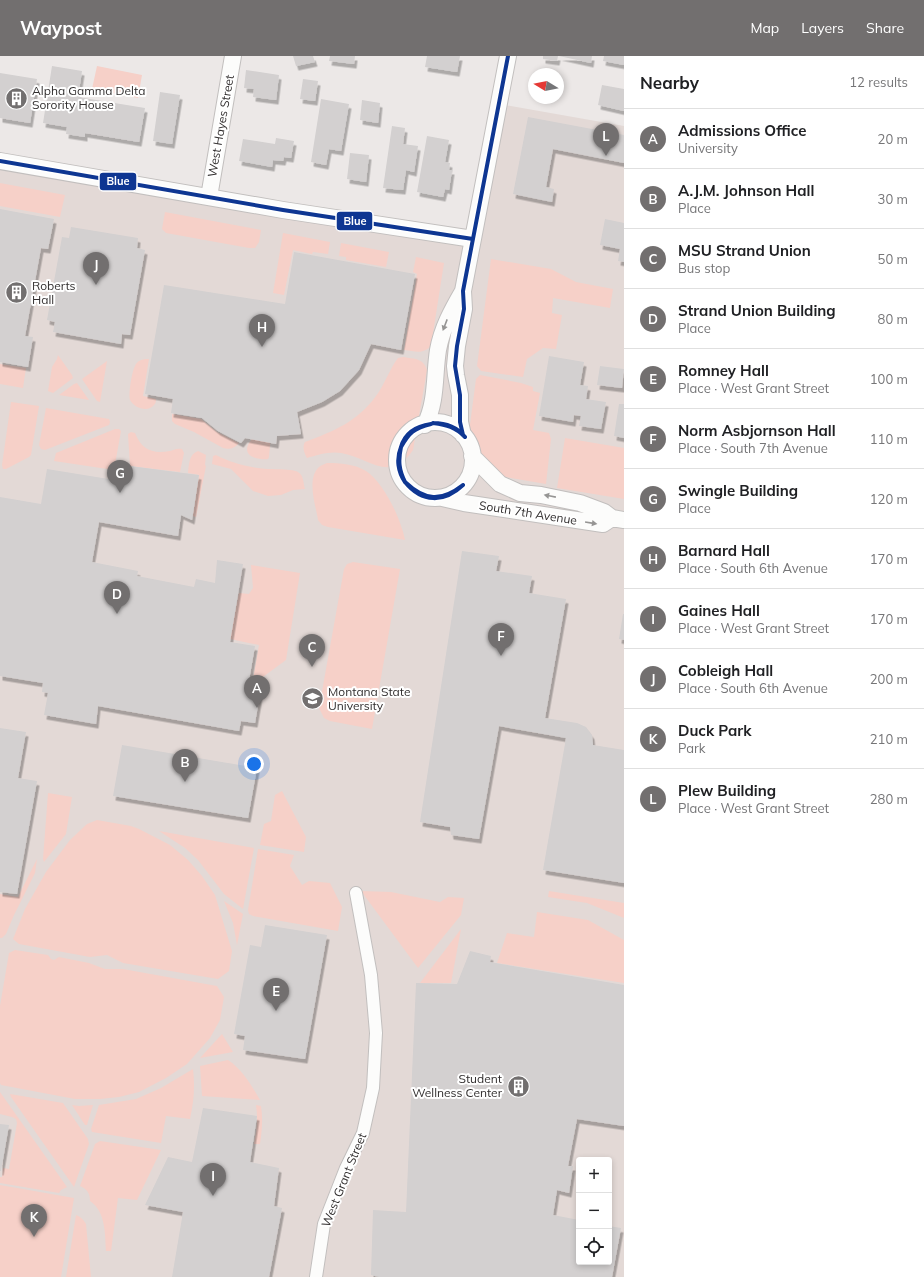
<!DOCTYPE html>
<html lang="en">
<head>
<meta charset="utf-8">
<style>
	body { margin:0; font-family:Mulish,sans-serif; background:#f2f2f2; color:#202124 }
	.controls { position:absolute; right:12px; bottom:12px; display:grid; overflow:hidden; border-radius:4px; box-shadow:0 2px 6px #0003 }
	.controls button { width:36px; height:36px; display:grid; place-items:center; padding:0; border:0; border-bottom:1px solid #e0e0e0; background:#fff; color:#202124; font:20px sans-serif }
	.compass { position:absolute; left:528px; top:12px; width:36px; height:36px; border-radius:50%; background:#fff; box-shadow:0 2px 6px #0003; rotate:280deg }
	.you { position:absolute; left:254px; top:708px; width:14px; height:14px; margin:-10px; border:3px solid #fff; border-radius:50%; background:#1a73e8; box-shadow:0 0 0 6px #1a73e833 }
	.badge { display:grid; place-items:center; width:26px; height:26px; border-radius:50%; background:#726f6f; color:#fff; font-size:13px; font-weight:700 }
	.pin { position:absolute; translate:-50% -33px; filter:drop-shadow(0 1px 2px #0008) }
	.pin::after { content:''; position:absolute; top:21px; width:14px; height:12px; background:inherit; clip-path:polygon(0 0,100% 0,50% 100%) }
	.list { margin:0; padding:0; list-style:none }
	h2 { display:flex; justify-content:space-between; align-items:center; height:52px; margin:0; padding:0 16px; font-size:17px }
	h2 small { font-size:13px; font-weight:400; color:#757577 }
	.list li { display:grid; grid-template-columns:26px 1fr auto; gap:12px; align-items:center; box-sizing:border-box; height:60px; padding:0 16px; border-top:1px solid #e0e0e0 }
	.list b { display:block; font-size:15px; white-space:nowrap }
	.list p { margin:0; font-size:13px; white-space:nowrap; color:#757577 }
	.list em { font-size:13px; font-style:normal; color:#757577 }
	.icon { flex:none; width:22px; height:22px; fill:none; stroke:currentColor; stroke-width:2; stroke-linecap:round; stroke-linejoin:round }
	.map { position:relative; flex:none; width:624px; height:1221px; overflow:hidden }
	header { display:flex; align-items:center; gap:24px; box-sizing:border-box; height:56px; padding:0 20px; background:#726f6f; color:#fff }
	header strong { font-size:19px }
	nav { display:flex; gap:22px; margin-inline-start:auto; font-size:14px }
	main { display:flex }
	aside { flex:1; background:#fff }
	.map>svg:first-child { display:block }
	.built { fill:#e3d9d6; fill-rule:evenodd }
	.green { fill:#f6d0c8 }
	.building { fill:#d3d0d0; filter:url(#shadow) }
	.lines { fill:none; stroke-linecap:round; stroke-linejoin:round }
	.pedestrian-casing { stroke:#c2bfbe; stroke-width:14 }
	.minor-casing { stroke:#c2bfbe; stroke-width:18 }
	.pedestrian { stroke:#fcfcfb; stroke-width:12 }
	.minor { stroke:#fcfcfb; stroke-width:16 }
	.bus-1-casing { stroke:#fff; stroke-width:7 }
	.bus-1 { stroke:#0e3692; stroke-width:4 }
	.oneway { fill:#969594 }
	.labels { text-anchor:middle; stroke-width:4; stroke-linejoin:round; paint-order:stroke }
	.poi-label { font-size:12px; fill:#312e2e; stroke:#fff; text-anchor:start }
	.street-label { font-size:12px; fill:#312e2e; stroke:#fff }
	.line-badge { stroke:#fff; stroke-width:1.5 }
	.badge-label { font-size:11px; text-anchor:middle; font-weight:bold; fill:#fff }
</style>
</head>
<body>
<header>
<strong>Waypost</strong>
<nav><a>Map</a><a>Layers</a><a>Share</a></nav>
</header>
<main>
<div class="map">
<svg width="624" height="1221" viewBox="0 0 624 1221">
	<defs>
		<filter id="shadow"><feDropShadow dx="2.5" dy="4.5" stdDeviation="0" flood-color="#0004"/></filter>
	</defs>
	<rect width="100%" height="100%" fill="#ece8e7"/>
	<path class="built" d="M499,48L624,70V1221H0V98L473,182ZM579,1104H609V1206H579Z"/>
	<path class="green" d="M97,10L142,19L138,42L92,33Z
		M0,127L65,139L60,161L0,150Z
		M165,156L261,174L259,186L255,192H249L166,177L162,173Z
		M283,177L330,186L328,198L313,196L312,198L293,194L284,239L273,237Z
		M341,187L389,196L386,211L346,204V201L339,200Z
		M416,201L444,207L431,290C422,299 415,295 404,294L417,218L413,216Z
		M491,203L551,213L576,226L613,233L610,252L553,242L552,257L562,259L556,293L543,292L527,303L523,321L481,315L477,310Z
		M58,299L72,319L73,322L53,337L48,335L52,311L57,303Z
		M403,301C415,303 423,302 427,314L413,394C390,428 370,402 341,397C330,395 317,399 307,402C304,397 302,391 305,386C334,375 357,366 376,340C385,328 389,314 398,302Z
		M145,303H149L143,340L156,343C156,345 156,347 154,349C148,357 134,352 130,344C128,339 132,315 135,310C137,305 141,304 145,303Z
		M107,305L100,346L97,345L82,323Z
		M0,308L26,312L23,332L0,328Z
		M480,319L521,327L533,331V335L540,337L533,374L549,377L551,383L546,428L464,414L476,323Z
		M77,327L89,344L59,339L74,328Z
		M11,346L39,350L31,399L29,401L6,413H3L2,409Z
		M46,352L109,363L110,366L109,369L45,394L41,393L39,389Z
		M172,358L201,363L217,376L239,387C235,392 230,394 223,392L194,376L175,368L172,365Z
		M115,373H119L121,375L114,414L54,405L56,397Z
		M131,376L135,377C142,394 152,398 170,395C175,394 176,392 182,393L184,397L180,416L130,410L128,378Z
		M258,376L271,379L269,401L268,403C259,404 243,401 248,389C250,384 255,380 258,376Z
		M565,382L624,392V443L557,432Z
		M198,395L206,399L205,409L206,410L196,461L193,460L199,419L188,417C189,408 189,398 198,395Z
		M216,399C230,406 243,410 258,412C267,414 291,412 298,416C304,420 303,426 305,433L293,434L281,439L268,440L253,435L231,413L212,408L213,400Z
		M327,407C340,407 355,408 366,415C384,427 401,463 405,484L328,471L322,469L318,464C316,450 306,423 319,411C321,409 325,408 327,407Z
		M353,506L400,513L372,673L330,665L324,662L319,652L344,513L347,508Z
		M251,509L300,517L286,604L252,629L259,589L230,583L239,537L249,538L253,532Z
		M282,735L306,781L304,796L260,789L264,768L271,765L275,739Z
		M48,737L72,741L66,778L44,806L43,803Z
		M97,764L131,770L139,773L170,789L188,804L202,820L215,839L232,895L229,915L218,923L123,907L107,899L90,901L19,888L13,883L25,853L46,816L70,784L87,768Z
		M159,775L254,792L243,853L224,838L198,804L185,792Z
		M258,793L294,799L290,810L302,829L309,825L330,827L342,851L338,875L253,860L249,858L248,854Z
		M37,803L35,817L14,859L6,878L2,882H0V838L18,841Z
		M361,835L391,836L440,846L448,841L464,842L461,859L418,912Z
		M549,835L624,847V862L587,847L548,841Z
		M224,845L243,858L237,889L233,867Z
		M537,856L588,864L624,884V927L497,907L507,877L534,881Z
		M461,873L451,927H420Z
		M15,894L48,899L51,903L54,904L59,901L89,907L105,913H123L217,930L224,941L220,964L210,982L187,1008L166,1022L139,1036L119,1041L100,1043H75L1,1029L0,1027V950L9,897Z
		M222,978L233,996L200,1002Z
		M228,1004C242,1013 252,1030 260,1044L202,1040L200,1010Z
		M193,1013C195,1031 194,1045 190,1063L166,1060L161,1087L92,1076L91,1073L99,1049L136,1043L161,1032Z
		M0,1036L67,1131L61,1134L59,1137L0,1127V1121H2L3,1112L9,1113L17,1067L16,1063L12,1061L0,1058Z
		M10,1038L63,1047L88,1083L89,1088L74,1131L11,1041Z
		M72,1049L79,1050L93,1049L87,1069H85Z
		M256,1049L261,1050C263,1063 262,1075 260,1088H254C257,1074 258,1063 256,1049Z
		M100,1085L161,1094L137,1144L118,1142L111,1195H106C105,1178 106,1156 90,1145C90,1137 87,1133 80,1130L95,1088Z
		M0,1129L74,1142L61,1221H0Z
		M76,1159C81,1161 83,1163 86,1168L91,1221H66Z"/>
	<path class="building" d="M293,0H313L315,6L296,10Z
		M330,0H355L354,8L329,5Z
		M427,0H460L457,16L425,11Z
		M543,0H558L557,5L543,3Z
		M559,0H592L591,7Z
		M604,0H624V9L603,5Z
		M52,10L82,15L78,41L145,52L139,86L85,77V81L66,78L67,71L43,67Z
		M246,14L279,19L276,44L253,41L254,33L244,32Z
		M0,17L37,23L30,67L0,62Z
		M303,23L318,25L315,45L300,43Z
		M602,29L624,33V55L598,49Z
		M160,36L180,39L172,88L153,85Z
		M321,43L349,48L341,95L329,93L326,109L311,106Z
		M362,44L380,47L378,67L360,64Z
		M528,61L624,79V107L553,93L546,131L554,133L552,146L513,138Z
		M392,70L405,72L403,88L418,90L414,116L406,114L403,134L383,132Z
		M427,80L449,84L445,106L450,107L449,114H452L449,134L445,133L443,141L417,136Z
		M276,82L294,85L291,102L284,101L283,105L273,104L272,111L239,105L243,83L275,88Z
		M350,97L369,99L366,126L347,123Z
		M0,153L54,163L48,193L41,192L25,280L33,281L28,311L0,306Z
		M605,163L624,167V206L618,205L620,193L600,189Z
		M71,171L138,182L137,192L145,194L130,279L122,278L121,288L53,276L55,266L47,264L62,181L69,182Z
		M294,196L415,218L401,294L371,288L359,314L340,335L322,346L297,356L301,378L277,380L276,388L245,382L241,387L218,375L202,362L171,357L173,343L145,338L164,229L285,248Z
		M549,300L584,306L580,329L588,330L586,343L606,346L601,373L579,370L581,360L574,359L573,366L539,360Z
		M600,310L624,313L622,332L597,329Z
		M619,348H624V382L614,380Z
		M130,410L199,419L192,464L181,459L178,480L99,466L92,506L138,515L137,520L194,531L196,523L215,527L217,504L243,508L230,586L255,590L247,636L260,638L255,667L241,665L239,675L98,650L96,668L44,659L48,637L42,636L43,627L0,620V441L41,448L47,413L127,426Z
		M462,495L499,500L496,515L532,520L529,537L566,543L545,662L577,667L586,671L592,679L593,689L624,694V827L543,814L566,682L499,670L479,783L451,779L450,771L420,766Z
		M623,558H624V584L619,583Z
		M0,672L26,676L18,722L37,725L17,838L0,836Z
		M122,689L257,712L248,762L113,740Z
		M265,869L327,879L305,1003L243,994L245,980L234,978L250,889L261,891Z
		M470,895L491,900L490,906L624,929V1070L577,1063L568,1110H573L569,1137L557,1134L553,1159L579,1164V1206H609V1170L621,1172L612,1221H379L371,1219L373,1154L406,1156L416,927L457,928Z
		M203,1052L257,1060L250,1106L279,1112L274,1150L282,1152L269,1221H172L183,1156L145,1149L168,1101L192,1106Z
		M0,1068L9,1069L1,1115H0Z"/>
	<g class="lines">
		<defs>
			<path id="pedestrian" d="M316,1221L324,1168L346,1112L363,1077L373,1032L376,977L371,919L356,837"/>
			<path id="minor" d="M0,105L283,154L473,183
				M209,141L233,0
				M397 404a38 38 0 1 1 76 0a38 38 0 1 1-76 0Z
				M425,369C437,345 434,319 438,294C442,272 452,254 463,235
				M463,379L460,366V339L456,319L455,310L457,290L464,253L463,235L508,0
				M472,400L500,428L520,437L541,439L580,447L604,456L612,462L624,464
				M442,442L464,447L603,468L612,462"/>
		</defs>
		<use href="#pedestrian" class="pedestrian-casing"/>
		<use href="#minor" class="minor-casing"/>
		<use href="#pedestrian" class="pedestrian"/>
		<use href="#minor" class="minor"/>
		<defs>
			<path id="bus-1" d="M0,105L283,154L473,183
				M433,367C447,369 455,371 465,381
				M433,367C446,367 457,371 465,381
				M463,379L460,366V339L455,310L457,290L464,253L463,235L508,0
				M401,391C398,405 399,414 405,426
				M401,391C396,403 398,416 405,426
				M401,391C405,377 417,370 431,368
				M401,391C409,377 414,372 431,368
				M405,426C425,445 441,446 463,429
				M405,426C422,447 444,447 463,429"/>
		</defs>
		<use href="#bus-1" class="bus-1-casing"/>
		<use href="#bus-1" class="bus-1"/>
	</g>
	<defs><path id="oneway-solid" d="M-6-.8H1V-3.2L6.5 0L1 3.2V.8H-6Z"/></defs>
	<g class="oneway">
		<use href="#oneway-solid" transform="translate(445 269) rotate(111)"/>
		<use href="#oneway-solid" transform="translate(550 440) rotate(-169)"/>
		<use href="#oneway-solid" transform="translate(591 467) rotate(9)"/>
	</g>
	<defs>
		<symbol id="building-disc" viewBox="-11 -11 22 22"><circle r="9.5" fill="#726f6f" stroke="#fff"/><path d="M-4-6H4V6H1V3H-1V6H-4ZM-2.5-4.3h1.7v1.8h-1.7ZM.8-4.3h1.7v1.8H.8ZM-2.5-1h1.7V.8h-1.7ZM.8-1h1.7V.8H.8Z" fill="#fff"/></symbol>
		<symbol id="university-disc" viewBox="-11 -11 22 22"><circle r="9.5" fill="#726f6f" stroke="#fff"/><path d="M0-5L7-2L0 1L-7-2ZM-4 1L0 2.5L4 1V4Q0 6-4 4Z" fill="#fff"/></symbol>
	</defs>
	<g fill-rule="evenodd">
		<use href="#building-disc" x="4" y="30" width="25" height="25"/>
		<use href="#building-disc" x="4" y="224" width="25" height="25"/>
		<use href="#university-disc" x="300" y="630" width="25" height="25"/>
		<use href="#building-disc" x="506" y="1018" width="25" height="25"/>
	</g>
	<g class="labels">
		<g class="poi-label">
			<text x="32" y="39">Alpha Gamma Delta<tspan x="32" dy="14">Sorority House</tspan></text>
			<text x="32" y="234">Roberts<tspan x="32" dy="14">Hall</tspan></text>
			<text x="328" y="640">Montana State<tspan x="328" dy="14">University</tspan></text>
			<text x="502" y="1027" text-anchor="end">Student<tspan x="502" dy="14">Wellness Center</tspan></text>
		</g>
		<g class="street-label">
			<text transform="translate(221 70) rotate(-80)" y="4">West Hayes Street</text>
			<text transform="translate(528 457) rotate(9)" y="4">South 7th Avenue</text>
			<text transform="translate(344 1124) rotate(-68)" y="4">West Grant Street</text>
		</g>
	</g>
	<g class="line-badge">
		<rect x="99" y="116" width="38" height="19" rx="4" fill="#0e3692"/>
		<rect x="336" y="155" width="37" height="20" rx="4" fill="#0e3692"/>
	</g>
	<g class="badge-label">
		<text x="118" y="129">Blue</text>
		<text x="355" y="169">Blue</text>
	</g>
</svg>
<div class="controls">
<button>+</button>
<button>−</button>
<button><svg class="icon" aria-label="locate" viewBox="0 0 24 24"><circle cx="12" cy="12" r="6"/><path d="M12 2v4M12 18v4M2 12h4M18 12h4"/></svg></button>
</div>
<svg class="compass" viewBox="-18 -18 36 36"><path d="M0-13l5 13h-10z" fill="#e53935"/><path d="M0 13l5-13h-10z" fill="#757577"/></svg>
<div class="you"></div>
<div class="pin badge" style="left:257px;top:652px">A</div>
<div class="pin badge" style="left:185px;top:726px">B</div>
<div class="pin badge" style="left:312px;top:611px">C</div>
<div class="pin badge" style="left:117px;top:558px">D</div>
<div class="pin badge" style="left:276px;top:955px">E</div>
<div class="pin badge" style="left:501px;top:600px">F</div>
<div class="pin badge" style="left:120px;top:437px">G</div>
<div class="pin badge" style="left:262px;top:291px">H</div>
<div class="pin badge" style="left:213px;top:1140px">I</div>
<div class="pin badge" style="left:96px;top:229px">J</div>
<div class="pin badge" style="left:34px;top:1181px">K</div>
<div class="pin badge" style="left:606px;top:100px">L</div>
</div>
<aside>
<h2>Nearby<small>12 results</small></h2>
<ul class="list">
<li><span class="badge">A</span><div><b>Admissions Office</b><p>University</p></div><em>20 m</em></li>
<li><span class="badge">B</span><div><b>A.J.M. Johnson Hall</b><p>Place</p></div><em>30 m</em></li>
<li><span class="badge">C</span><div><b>MSU Strand Union</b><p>Bus stop</p></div><em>50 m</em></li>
<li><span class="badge">D</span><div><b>Strand Union Building</b><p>Place</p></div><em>80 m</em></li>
<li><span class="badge">E</span><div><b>Romney Hall</b><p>Place · West Grant Street</p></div><em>100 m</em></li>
<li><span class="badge">F</span><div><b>Norm Asbjornson Hall</b><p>Place · South 7th Avenue</p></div><em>110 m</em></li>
<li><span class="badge">G</span><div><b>Swingle Building</b><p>Place</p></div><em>120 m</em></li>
<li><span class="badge">H</span><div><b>Barnard Hall</b><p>Place · South 6th Avenue</p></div><em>170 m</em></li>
<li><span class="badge">I</span><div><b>Gaines Hall</b><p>Place · West Grant Street</p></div><em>170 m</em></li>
<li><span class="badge">J</span><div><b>Cobleigh Hall</b><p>Place · South 6th Avenue</p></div><em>200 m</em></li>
<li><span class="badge">K</span><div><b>Duck Park</b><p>Park</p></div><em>210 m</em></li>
<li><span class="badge">L</span><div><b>Plew Building</b><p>Place · West Grant Street</p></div><em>280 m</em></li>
</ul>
</aside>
</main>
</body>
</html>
